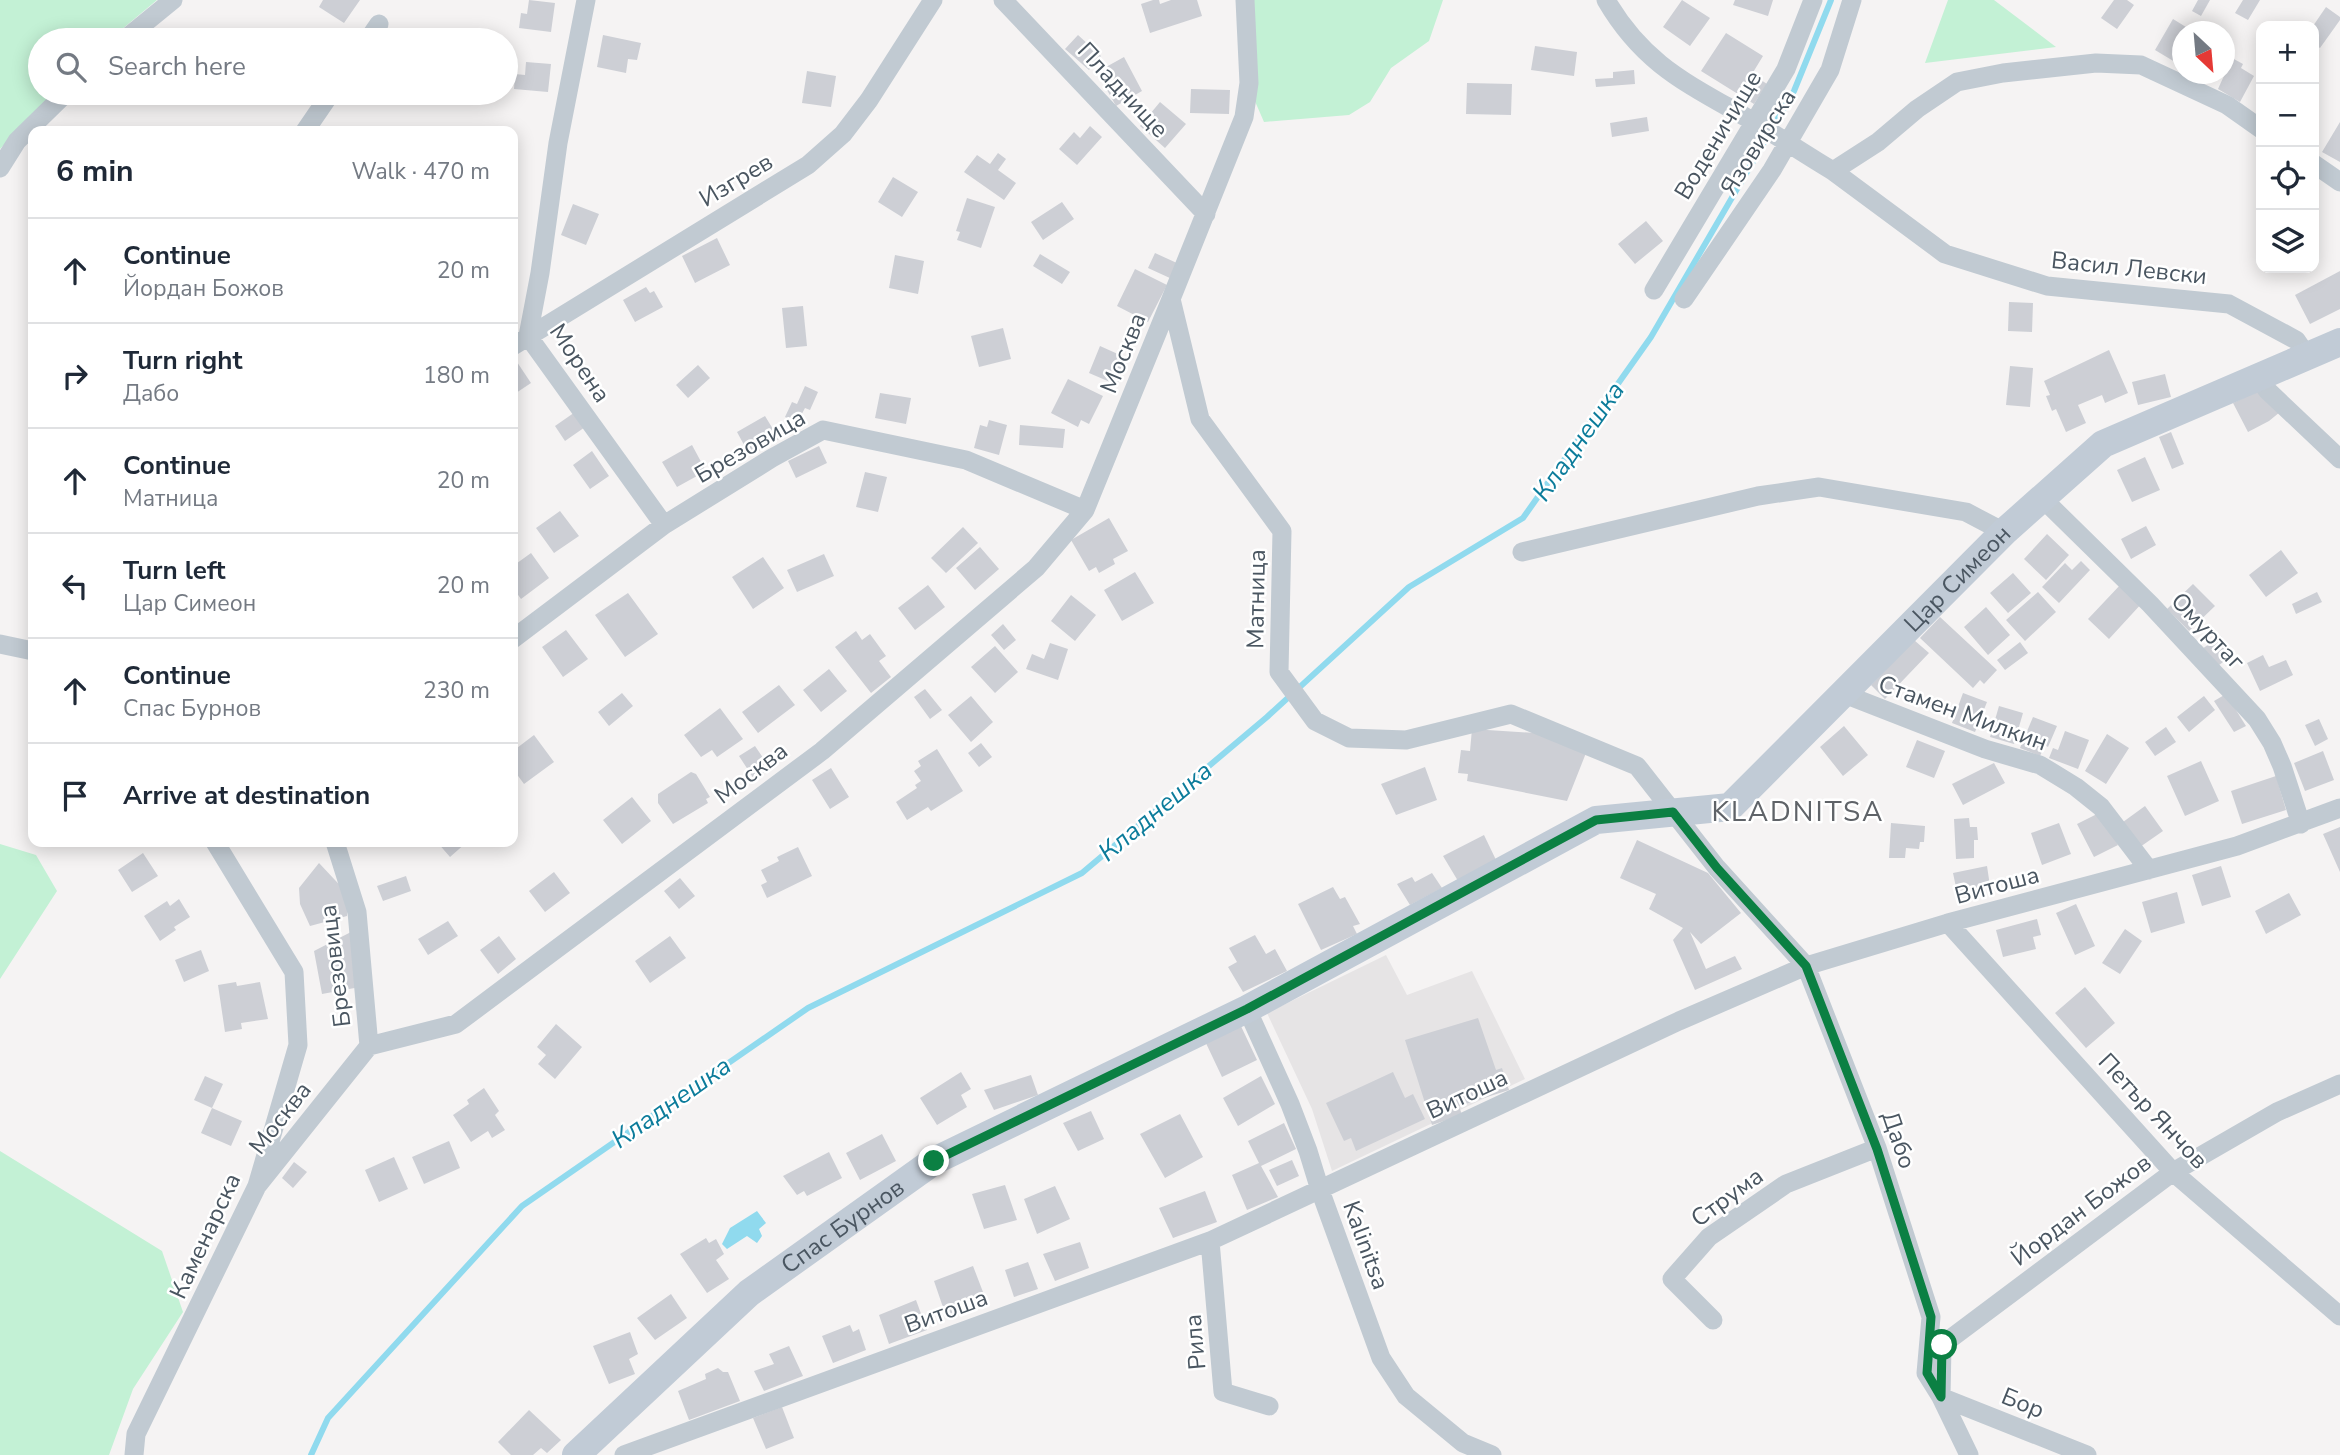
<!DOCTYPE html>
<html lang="en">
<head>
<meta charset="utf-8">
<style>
	body { margin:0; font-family:"Nunito Sans",sans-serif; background:#f6f6f7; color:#1f2937 }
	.controls { position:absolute; right:21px; top:21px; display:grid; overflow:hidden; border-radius:14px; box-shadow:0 4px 18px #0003 }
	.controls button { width:63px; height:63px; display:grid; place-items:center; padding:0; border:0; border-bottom:2px solid #e0e1e3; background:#fff; color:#1f2937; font:35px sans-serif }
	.compass { position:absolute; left:2172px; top:21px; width:63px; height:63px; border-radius:50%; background:#fff; box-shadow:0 4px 18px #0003; rotate:154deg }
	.stop { position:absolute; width:21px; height:21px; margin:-16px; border:5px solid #0b8043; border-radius:50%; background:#fff }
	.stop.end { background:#0b8043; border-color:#fff; box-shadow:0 2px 7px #0008 }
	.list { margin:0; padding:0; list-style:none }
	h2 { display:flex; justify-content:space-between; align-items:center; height:91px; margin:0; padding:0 28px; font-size:30px }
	h2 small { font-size:23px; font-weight:400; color:#747a83 }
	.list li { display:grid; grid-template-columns:46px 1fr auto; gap:21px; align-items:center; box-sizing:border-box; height:105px; padding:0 28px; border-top:2px solid #e0e1e3 }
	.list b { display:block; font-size:26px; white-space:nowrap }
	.list p { margin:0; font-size:23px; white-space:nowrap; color:#747a83 }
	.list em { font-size:23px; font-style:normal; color:#747a83 }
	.icon { flex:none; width:38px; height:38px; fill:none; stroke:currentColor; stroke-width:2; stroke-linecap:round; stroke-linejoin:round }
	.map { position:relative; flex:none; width:2340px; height:1455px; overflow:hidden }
	.search { position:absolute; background:#fff; box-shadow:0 4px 18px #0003; left:28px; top:28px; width:490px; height:77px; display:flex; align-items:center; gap:18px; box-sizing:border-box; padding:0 24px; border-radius:38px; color:#747a83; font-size:26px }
	.panel { position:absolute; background:#fff; box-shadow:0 4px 18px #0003; left:28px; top:126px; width:490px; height:721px; border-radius:14px }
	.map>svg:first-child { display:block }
	.education { fill:#e6e4e5 }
	.green { fill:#c3f1d5 }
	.water { fill:#90daee }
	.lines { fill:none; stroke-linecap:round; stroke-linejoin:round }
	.stream { stroke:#90daee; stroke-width:6 }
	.building { fill:#cdcfd5 }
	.street { stroke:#c1cad2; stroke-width:19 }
	.secondary { stroke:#c1cbd6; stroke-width:28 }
	.route { stroke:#0b8043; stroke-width:9 }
	.labels { text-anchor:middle; stroke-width:5; stroke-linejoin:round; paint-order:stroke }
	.street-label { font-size:24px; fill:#4a5661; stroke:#fff }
	.water-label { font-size:26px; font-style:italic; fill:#0c7c9b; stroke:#fff }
	.quarter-label { font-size:28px; letter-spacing:2px; fill:#5f6368; stroke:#fff }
</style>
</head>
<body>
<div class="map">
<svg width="2340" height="1455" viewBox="0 0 2340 1455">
	<rect width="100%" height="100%" fill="#f5f3f3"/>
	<path class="education" d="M1386,955L1407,995L1472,971L1525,1079L1332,1171L1312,1109L1267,1013Z"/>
	<path class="green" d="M0,0H157L109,40H40V93H53L0,149Z
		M1247,0H1443L1429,41L1391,68L1370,102L1349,115L1264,122L1254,99Z
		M1948,0H1994L2056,47L1925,63Z
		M0,844L36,855L57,891L0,979Z
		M0,1151L162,1251L183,1312L133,1389L109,1455H0Z"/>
	<path class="water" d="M757,1211L766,1223L759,1229L762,1236L757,1243L747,1236L727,1249L722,1244L730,1228Z"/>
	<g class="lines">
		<path class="stream" d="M311,1455L328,1418L522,1206L808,1008L1082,873L1267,717L1409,587L1523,518L1651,337L1794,91L1831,0"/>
	</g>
	<path class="building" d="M323,0H360L344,23L319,7Z
		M529,0L555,3L551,32L519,28L521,13L527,14Z
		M1153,0H1159L1160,4L1171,0H1197L1202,16L1150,33L1141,4Z
		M1682,0L1710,18L1690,46L1663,27Z
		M1735,0H1773L1768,16L1733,5Z
		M2114,0H2127L2134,5L2117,29L2101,18Z
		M2198,0H2210L2201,16L2192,11Z
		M2243,0H2260L2248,20L2235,13Z
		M2326,7L2340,17V20L2320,48L2314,44L2313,26Z
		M2173,19L2194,32H2182V51L2175,62L2155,50Z
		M1726,33L1763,56L1752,74L1767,84L1754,104L1701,71Z
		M603,35L641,43L637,60L628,59L626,73L597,67Z
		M1078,35L1101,56L1089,70L1065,49Z
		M1535,46L1577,52L1574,76L1531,70Z
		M1124,57L1142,91L1116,106L1097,72Z
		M2232,58L2243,64L2241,68L2254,76L2240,102L2218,89Z
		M526,62L551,64L548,92L514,89L515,74L525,75Z
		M1634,70L1635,84L1596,87L1595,79L1613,78V72Z
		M807,71L836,76L831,107L802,103Z
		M1467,83L1512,84L1511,115L1466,114Z
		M1191,89L1230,90L1229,114L1190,113Z
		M1160,102L1186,124L1165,148L1140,126Z
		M1647,117L1649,131L1612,137L1610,123Z
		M2340,122V162L2322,152Z
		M1090,126L1102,137L1077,165L1059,149L1074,132L1080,138Z
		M998,153L1006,159L998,170L1016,183L1004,200L964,172L977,155L990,164Z
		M893,177L918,192L902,217L878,202Z
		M967,198L995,207L981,248L957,240L960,232L956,231Z
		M1062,202L1074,219L1043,240L1031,222Z
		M573,204L599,214L586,245L561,235Z
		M1646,221L1663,241L1635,264L1618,244Z
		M717,238L730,265L695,283L682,256Z
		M1155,253L1179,264L1172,279L1148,268Z
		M1040,254L1070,272L1062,284L1033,266Z
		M895,255L924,261L918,294L889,288Z
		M1135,269L1167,285L1148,322L1117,306Z
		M2340,271V309L2310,324L2295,295Z
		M646,287L650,293L654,291L663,307L635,322L623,300Z
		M2009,302L2033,303L2032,332L2008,331Z
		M803,306L807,346L786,348L782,308Z
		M1003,328L1011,359L979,367L971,336Z
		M1100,346L1129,359L1117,385L1089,373Z
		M2109,350L2128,393L2105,403L2102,395L2078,405L2086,423L2066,432L2056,409L2052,411L2046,396L2050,395L2044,381Z
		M513,356L531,383L513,395Z
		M698,365L710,378L688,398L676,385Z
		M2010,366L2033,368L2030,407L2006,405Z
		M2165,374L2171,397L2138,405L2132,382Z
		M1068,379L1103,396L1089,424L1081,420L1078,427L1051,413Z
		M805,386L818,392L810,410L805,408L797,423L785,417L792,402L797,404Z
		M2259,390L2280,412L2269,421L2248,432L2233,403Z
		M880,393L911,398L906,424L875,418Z
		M578,410L588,425L565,441L555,426Z
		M765,416L779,439L750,456L737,432Z
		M989,420L1007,425L999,455L974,448L980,425L987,427Z
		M1020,425L1065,429L1063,448L1019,445Z
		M2171,432L2184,464L2172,469L2159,437Z
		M692,445L706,471L677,487L662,462Z
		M819,446L827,463L796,478L788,461Z
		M592,451L609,476L590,489L573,465Z
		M2145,457L2160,490L2132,502L2117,470Z
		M865,472L887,477L878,512L856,507Z
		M560,511L579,536L554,553L536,528Z
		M1109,518L1128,551L1113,559L1115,564L1099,573L1096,567L1089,571L1071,540Z
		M2146,526L2156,545L2131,559L2121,539Z
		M963,527L978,543L946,573L931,558Z
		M2047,534L2069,555L2046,580L2024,559Z
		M980,547L999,569L975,590L956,568Z
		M2281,550L2298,573L2266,597L2249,575Z
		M531,553L549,578L521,599L513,588V566Z
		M824,554L834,576L797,592L787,570Z
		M763,557L784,588L753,609L732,577Z
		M2081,561L2090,570L2059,603L2042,587L2065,563L2072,570Z
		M1135,572L1154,603L1122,621L1104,590Z
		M2013,573L2031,593L2008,613L1990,593Z
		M2122,583L2143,602L2109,639L2088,619Z
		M2193,584L2215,606L2189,631L2167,609Z
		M928,585L945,607L915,630L898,608Z
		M2038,592L2056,612L2025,641L2006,620Z
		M2317,592L2322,602L2296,614L2292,604Z
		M628,593L658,634L625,657L595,615Z
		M1071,595L1096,615L1075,641L1051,621Z
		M1986,607L2010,635L1988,655L1964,627Z
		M1940,617L1997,670L1984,684L1980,680L1973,688L1920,638Z
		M1003,624L1016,640L1004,650L991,635Z
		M566,630L588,659L563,677L542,647Z
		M856,631L862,640L870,634L886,656L879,661L891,677L871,693L835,647Z
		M2221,636L2234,654L2215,668L2202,649Z
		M1914,640L1929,653L1885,699L1871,685Z
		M2020,642L2028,653L2005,670L1997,660Z
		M1050,643L1068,649L1058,680L1026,669L1032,654L1044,659Z
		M995,646L1018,672L995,693L971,667Z
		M2263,655L2269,667L2286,660L2293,675L2260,691L2247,663Z
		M829,669L847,691L821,712L803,690Z
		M779,685L795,705L758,733L742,712Z
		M925,689L942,710L930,719L914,697Z
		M622,693L633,706L609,726L598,712Z
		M1963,693L1987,702L1975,732L1952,723Z
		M2226,694L2246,726L2234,732L2214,701Z
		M971,696L993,722L971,742L948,715Z
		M2204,696L2215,710L2189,732L2177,717Z
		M1999,706L2023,713L2014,744L1990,737Z
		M720,708L743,739L717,757L712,750L701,757L684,735Z
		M2033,717L2057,726L2048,747L2045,745L2040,756L2020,748Z
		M2319,719L2328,739L2315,746L2305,725Z
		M1844,726L1868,755L1843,776L1820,747Z
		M2166,727L2176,742L2155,756L2145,742Z
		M1472,729L1536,733L1586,753L1567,801L1467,781L1468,774L1458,773L1461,750L1470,751Z
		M2065,731L2089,740L2078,769L2049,758L2053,748L2058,750Z
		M2107,734L2129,748L2106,784L2085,771Z
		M534,735L554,762L524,784L513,769V751Z
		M1917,740L1945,751L1934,778L1906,767Z
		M981,743L992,757L979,767L968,753Z
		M755,746L770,768L754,779L739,756Z
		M937,749L963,791L931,811L928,807L907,820L896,802L917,788L915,785L921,781L914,771L921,766L918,761Z
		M2323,751L2334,780L2305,791L2294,763Z
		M2201,761L2219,801L2185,816L2167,776Z
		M1994,763L2005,783L1963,805L1952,784Z
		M1425,767L1437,800L1396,815L1381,784Z
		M831,768L849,797L830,809L812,780Z
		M691,772L696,774L710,797L706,799L708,803L673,824L658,803V794Z
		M2276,776L2286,810L2242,824L2231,791Z
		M632,797L651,821L622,844L603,820Z
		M2145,806L2163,831L2140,847L2123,822Z
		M2101,812L2118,845L2094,857L2077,824Z
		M1969,818L1970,827H1977L1978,840H1974V858L1956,859L1954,819Z
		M1891,823L1925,826L1924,842H1920L1919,849L1906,848L1905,858H1889Z
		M2059,823L2071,854L2042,865L2031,833Z
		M2340,827V872L2323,834Z
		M1484,835L1497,862L1458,881L1443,856Z
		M1637,840L1708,873L1741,913L1701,944L1690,932L1706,969L1735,956L1742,969L1695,990L1673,940L1683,928L1649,909L1656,894L1620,878Z
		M437,842H467L450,857Z
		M798,847L812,876L767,898L761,885L767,882L761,870L779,861L777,857Z
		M143,853L158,876L132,892L118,870Z
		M319,863L350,896L347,916L310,926L300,904L299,888Z
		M1987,866L1990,886L1957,892L1953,873Z
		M2221,866L2231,897L2202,906L2192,875Z
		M554,872L570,893L545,912L529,891Z
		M1432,873L1442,888L1410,905L1397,884L1412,877L1415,882Z
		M406,876L411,891L383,901L377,886Z
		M680,878L695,896L679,909L664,891Z
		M1333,887L1340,899L1345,897L1360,924L1353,926L1357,934L1321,950L1298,904Z
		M2177,892L2185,923L2151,933L2142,902Z
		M2289,893L2301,915L2266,934L2255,911Z
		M179,899L190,917L174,927L176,930L160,941L144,916L167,901L170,906Z
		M2076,904L2095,946L2075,955L2056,913Z
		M2037,919L2041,935L2033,937L2036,949L2003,957L1996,930Z
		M448,921L458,936L428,955L418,939Z
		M2125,929L2142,941L2120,974L2102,963Z
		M351,932L360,987L322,994L314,951Z
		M1255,935L1266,954L1275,949L1287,971L1243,992L1228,967L1237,962L1229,948Z
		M499,936L516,959L498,974L480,950Z
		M670,936L686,958L650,983L635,961Z
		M201,950L209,971L184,982L175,960Z
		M236,982L237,986L260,982L268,1019L241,1023L242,1029L225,1032L218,985Z
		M2085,987L2115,1023L2086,1048L2055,1013Z
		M1478,1018L1496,1070L1502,1068L1509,1090L1459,1106L1462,1115L1432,1125L1405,1040Z
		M1239,1022L1257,1060L1222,1077L1204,1039Z
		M556,1024L582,1047L555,1079L538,1064L546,1055L537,1047Z
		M961,1072L971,1089L961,1095L967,1107L937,1125L920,1098Z
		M1393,1072L1405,1098L1413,1094L1425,1119L1356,1151L1351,1138L1344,1141L1326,1103Z
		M1031,1075L1038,1095L994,1110L984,1090Z
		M205,1076L223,1084L212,1108L194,1100Z
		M1261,1076L1275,1104L1238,1126L1223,1098Z
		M484,1088L499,1111L495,1115L505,1130L492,1138L488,1131L471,1142L453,1115L469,1104L467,1100Z
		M212,1108L242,1121L231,1146L201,1133Z
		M1091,1111L1104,1139L1078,1151L1063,1123Z
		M1180,1114L1203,1157L1165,1178L1140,1134Z
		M1284,1123L1296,1149L1261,1166L1278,1197L1247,1210L1232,1175L1259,1163L1248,1141Z
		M882,1134L896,1161L860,1180L846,1153Z
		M449,1141L460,1168L424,1184L412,1157Z
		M829,1152L842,1178L807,1196L804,1191L797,1195L783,1176Z
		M394,1157L408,1189L379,1202L365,1170Z
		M1292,1160L1299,1176L1277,1186L1269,1170Z
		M294,1162L307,1172L293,1188L282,1178Z
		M1005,1185L1017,1220L984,1229L972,1194Z
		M1055,1186L1070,1219L1037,1234L1024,1199Z
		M1205,1191L1217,1222L1173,1238L1159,1208Z
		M706,1238L709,1243L716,1239L724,1254L716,1260L729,1279L707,1293L680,1254Z
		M1080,1242L1089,1268L1055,1281L1043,1254Z
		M1028,1262L1038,1289L1014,1297L1005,1270Z
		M973,1266L988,1305L947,1319L934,1281Z
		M671,1294L687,1318L655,1340L637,1318Z
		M916,1300L927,1330L889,1344L879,1315Z
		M850,1325L853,1332L859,1329L866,1350L833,1363L822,1336Z
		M630,1332L638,1354L629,1359L635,1374L609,1384L593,1346Z
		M789,1346L803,1376L764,1391L754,1371L774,1364L769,1354Z
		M718,1368L723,1372H728L740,1401L689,1420L678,1391L706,1379L705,1374Z
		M782,1407L794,1438L766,1449L753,1418Z
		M529,1410L561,1440L547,1453L541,1448L533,1455H511L498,1442Z"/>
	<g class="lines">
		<path class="street" d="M586,0L558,143L540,273L528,336L664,525
			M1003,0L1206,214
			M1245,0L1249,83L1244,117L1171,299L1200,419L1282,531L1279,672L1315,721L1349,738L1406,740L1511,714L1637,766L1717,868L1806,966L1877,1148L1931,1317L1926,1373L1941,1397L1969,1455
			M1606,0C1645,67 1691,85 1754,122C1781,138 1806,155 1833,171L1878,142L1917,109L1957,82L2003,73L2096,63L2141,65L2227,105L2261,129
			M124,40L173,0
			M368,40L379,24
			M305,131L331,93
			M2314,164L2340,182
			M0,168L17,141L66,93
			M1833,171L1945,254L2047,286L2229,304L2296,340L2307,356
			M1654,290L1786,69L1813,0
			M1684,299L1772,170L1830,70L1852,0
			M513,346L808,165L843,134L869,100L933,0
			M2259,378L2267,390L2340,459
			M2041,497L2150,604L2257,719L2272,743L2282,766L2301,824
			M1522,552L1758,496L1819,487L1966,512L2004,532
			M513,639L664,525L772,458L823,430L966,460L1085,510
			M0,644L33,651
			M1844,694L1985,749L2040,765L2076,787L2101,807L2149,870
			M335,842L357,912L369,1046
			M1948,923L2173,1172L2340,1316
			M1247,1009L1290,1104L1308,1151L1320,1190L1381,1358L1406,1396L1463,1443L1492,1455
			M257,1186L369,1046L456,1024L822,751L1036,568L1085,510L1171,299
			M1210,1241L1223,1392L1269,1406
			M1713,1320L1672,1279L1709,1237L1786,1184L1877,1148
			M134,1455L136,1434L257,1186L298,1045L294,972L215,842
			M624,1455L1210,1241L1679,1021L1806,966L1948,923L2237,846L2340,808
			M2087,1455L1941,1397L1942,1345L2173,1172L2277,1112L2340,1084"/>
		<path class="secondary" id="s1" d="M576,1455L749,1293L934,1161L1247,1009L1596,820L1730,807L2004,532L2103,444L2340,342"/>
	</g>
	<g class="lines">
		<path class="route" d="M934,1161L1247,1009L1596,820L1673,812L1717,868L1806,966L1877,1149L1931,1317L1927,1373L1941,1397L1942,1345"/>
	</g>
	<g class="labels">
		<g class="street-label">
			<text transform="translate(1123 90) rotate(47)" y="8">Пладнище</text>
			<text transform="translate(1718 135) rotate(-59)" y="8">Воденичище</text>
			<text transform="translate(1758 142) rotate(-58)" y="8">Язовирска</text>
			<text transform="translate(736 180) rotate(-31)" y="8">Изгрев</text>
			<text transform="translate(2129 268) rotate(6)" y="8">Васил Левски</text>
			<text transform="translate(1123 353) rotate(-68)" y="8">Москва</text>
			<text transform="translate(580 363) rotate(56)" y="8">Морена</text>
			<text transform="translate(750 446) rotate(-30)" y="8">Брезовица</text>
			<text dy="8" stroke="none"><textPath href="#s1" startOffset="1666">Цар Симеон</textPath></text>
			<text transform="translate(1256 599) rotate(-89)" y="8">Матница</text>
			<text transform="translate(2208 631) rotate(47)" y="8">Омуртаг</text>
			<text transform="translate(1963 713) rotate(20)" y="8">Стамен Милкин</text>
			<text transform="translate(751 773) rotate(-37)" y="8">Москва</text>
			<text transform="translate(1997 885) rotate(-15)" y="8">Витоша</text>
			<text transform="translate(335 966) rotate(-97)" y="8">Брезовица</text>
			<text transform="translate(1467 1094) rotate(-25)" y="8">Витоша</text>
			<text transform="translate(2153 1111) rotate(47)" y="8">Петър Янчов</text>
			<text transform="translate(280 1118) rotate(-52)" y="8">Москва</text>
			<text transform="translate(1899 1140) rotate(71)" y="8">Дабо</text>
			<text transform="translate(1727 1197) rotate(-36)" y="8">Струма</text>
			<text transform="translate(2081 1210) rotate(-37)" y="8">Йордан Божов</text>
			<text dy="8" stroke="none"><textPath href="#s1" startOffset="352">Спас Бурнов</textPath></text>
			<text transform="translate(205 1236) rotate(-65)" y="8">Каменарска</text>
			<text transform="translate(1366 1245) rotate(70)" y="8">Kalinitsa</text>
			<text transform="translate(946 1311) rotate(-20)" y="8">Витоша</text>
			<text transform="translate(1195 1342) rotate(-95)" y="8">Рила</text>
			<text transform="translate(2023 1403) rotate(22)" y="8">Бор</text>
		</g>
		<g class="water-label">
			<text transform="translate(1578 441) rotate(-55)" y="9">Кладнешка</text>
			<text transform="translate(1155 811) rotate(-40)" y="9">Кладнешка</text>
			<text transform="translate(671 1102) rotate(-35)" y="9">Кладнешка</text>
		</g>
		<g class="quarter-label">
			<text x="1798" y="821">KLADNITSA</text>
		</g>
	</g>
</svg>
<div class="controls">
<button>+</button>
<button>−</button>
<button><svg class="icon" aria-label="locate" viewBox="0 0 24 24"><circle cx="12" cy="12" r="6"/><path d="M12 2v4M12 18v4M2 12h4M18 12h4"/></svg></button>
<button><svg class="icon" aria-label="layers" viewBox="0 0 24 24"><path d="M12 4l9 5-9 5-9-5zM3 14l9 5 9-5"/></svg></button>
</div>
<svg class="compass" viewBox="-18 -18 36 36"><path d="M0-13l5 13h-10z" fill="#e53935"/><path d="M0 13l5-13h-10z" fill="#747a83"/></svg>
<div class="stop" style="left:1942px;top:1345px"></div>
<div class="stop end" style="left:934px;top:1161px"></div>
<div class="search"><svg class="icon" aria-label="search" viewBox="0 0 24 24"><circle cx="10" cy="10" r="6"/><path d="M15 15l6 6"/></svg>Search here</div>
<section class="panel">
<h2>6 min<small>Walk · 470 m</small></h2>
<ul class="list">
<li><svg class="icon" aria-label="ahead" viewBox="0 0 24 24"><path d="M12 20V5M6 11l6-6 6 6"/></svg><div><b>Continue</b><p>Йордан Божов</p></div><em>20 m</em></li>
<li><svg class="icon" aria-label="right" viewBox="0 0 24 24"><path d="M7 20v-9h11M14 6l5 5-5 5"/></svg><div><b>Turn right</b><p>Дабо</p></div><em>180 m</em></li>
<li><svg class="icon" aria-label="ahead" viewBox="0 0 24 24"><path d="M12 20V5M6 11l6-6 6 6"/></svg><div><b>Continue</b><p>Матница</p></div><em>20 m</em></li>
<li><svg class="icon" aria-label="left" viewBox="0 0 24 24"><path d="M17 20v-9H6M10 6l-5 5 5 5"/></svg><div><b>Turn left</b><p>Цар Симеон</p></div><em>20 m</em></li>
<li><svg class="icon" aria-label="ahead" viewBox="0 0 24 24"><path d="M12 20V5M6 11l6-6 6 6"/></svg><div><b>Continue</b><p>Спас Бурнов</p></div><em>230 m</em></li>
<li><svg class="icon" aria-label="arrive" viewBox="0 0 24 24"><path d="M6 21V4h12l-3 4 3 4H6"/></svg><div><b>Arrive at destination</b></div></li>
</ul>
</section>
</div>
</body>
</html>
